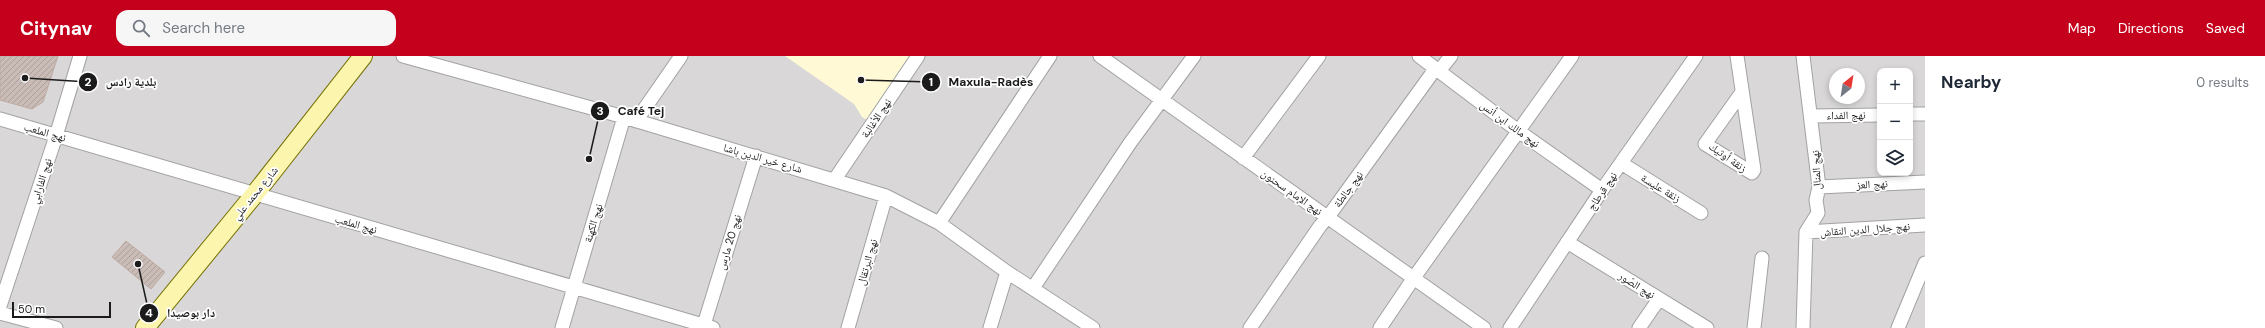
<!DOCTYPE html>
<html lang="en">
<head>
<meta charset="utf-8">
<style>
	body { margin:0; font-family:"DM Sans","Noto Naskh Arabic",sans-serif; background:#f6f6f7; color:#1f2937 }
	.controls { position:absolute; right:12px; top:12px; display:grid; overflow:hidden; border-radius:8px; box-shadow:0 2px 6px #0003 }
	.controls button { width:36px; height:36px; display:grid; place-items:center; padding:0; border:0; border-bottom:1px solid #e0e1e3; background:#fff; color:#1f2937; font:20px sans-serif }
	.compass { position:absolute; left:1829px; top:12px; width:36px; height:36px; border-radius:50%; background:#fff; box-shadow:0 2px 6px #0003; rotate:30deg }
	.scale { position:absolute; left:12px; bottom:10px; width:99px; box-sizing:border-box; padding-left:4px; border:2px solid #1b1b1b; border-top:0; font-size:11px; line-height:14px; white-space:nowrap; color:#1b1b1b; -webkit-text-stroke:3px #fff; paint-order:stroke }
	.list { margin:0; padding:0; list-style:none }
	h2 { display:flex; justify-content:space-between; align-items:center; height:52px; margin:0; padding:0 16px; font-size:17px }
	h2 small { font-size:13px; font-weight:400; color:#747a83 }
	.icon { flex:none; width:22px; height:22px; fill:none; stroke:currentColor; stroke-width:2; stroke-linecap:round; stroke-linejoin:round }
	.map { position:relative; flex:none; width:1925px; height:272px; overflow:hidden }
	header { display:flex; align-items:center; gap:24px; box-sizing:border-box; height:56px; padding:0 20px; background:#c5001c; color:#fff }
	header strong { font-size:19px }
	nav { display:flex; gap:22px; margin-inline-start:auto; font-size:14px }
	.search { width:280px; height:36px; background:#f6f6f7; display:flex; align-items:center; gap:10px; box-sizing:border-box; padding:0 14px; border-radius:12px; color:#747a83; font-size:15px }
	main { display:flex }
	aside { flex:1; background:#fff }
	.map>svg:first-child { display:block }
	.residential { fill:#d9d7d8; fill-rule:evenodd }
	.education { fill:#fff9d6 }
	.building { fill:url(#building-hatch); stroke:#bfaaa1 }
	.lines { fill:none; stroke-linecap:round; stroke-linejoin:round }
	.minor-casing { stroke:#a2a2a2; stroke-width:15 }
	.secondary-casing { stroke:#736f00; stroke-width:20 }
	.minor { stroke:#fff; stroke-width:13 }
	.secondary { stroke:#fcf5ae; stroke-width:18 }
	.labels { text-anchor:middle; stroke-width:3.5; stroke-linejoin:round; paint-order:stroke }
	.street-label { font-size:11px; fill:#1b1b1b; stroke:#fff }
	.leader { fill:none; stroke:#1b1b1b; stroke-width:1.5 }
	.callout-dot { fill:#1b1b1b; stroke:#fff; stroke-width:1.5 }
	.mark-label { font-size:12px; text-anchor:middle; font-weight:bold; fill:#fff }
	.callout-label { font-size:12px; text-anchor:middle; font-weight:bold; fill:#1b1b1b; stroke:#fff; stroke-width:3.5; stroke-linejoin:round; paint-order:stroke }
</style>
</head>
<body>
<header>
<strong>Citynav</strong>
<div class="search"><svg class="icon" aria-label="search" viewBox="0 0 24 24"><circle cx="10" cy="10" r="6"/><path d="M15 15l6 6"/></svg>Search here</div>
<nav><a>Map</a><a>Directions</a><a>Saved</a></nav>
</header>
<main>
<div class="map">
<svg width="1925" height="272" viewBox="0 0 1925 272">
	<defs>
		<pattern id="building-hatch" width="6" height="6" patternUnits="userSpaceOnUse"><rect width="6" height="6" fill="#c9bbb6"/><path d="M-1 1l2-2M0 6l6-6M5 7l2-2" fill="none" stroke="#aca09c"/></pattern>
	</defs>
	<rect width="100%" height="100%" fill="#ede6df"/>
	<path class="residential" d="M0,0H1925V272H0ZM1880,15H1910V117H1880ZM1835,18H1859V42H1835Z"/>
	<path class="education" d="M785,0H917L873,68L862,61L854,48Z"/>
	<path class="building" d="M0,0H58L43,46L32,53L0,44Z
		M126,185L165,216L151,233L112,201Z"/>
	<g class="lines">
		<defs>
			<path id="minor" d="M403,0L624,61L886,140L939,167L1007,216L1093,272
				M1100,0L1484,272
				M1419,0L1517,74L1602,134
				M1737,0L1754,114L1752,117L1705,88L1742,36
				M1803,0L1819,131L1816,144L1818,157L1806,176L1803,272
				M1910,58H1925
				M1812,60L1880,59
				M0,63L713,272
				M636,65L681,0
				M1243,102L1319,0
				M1621,107L1701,157
				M835,123L918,0
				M1819,131L1925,126
				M939,167L1050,0
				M1806,176L1925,169
				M1567,186L1707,272
				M1033,232L1130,87L1194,0
				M0,250L56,80L80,0
				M0,257L56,272
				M562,272L624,61
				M703,272L756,100
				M848,272L886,140
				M990,272L1007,216
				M1250,272L1320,170L1328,161L1433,16L1439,15L1451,0
				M1380,272L1413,223L1572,0
				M1510,272L1602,134L1696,0
				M1639,272L1659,243
				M1754,272L1762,202
				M1898,272L1925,207"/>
			<path id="secondary" d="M145,272L254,139L363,0"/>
		</defs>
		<use href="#minor" class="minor-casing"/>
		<use href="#secondary" class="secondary-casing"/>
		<use href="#minor" class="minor"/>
		<use href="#secondary" class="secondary"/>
	</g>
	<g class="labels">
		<g class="street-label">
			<text transform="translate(1846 59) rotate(-1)" y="4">نهج الفداء</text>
			<text transform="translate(876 62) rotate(-56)" y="4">نهج الأغالبة</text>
			<text transform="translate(1510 68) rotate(36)" y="4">نهج مالك ابن أنس</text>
			<text transform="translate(45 76) rotate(16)" y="4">نهج الملعب</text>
			<text transform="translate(1728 101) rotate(35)" y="4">زنقة أوتيك</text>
			<text transform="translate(763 102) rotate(16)" y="4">شارع خير الدين باشا</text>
			<text transform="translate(1816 114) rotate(-93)" y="4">نهج المنال</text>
			<text transform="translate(41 125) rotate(-72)" y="4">نهج الفارابي</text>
			<text transform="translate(1872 128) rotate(-3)" y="4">نهج العز</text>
			<text transform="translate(1661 132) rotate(31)" y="4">زنقة عليسة</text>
			<text transform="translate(1348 133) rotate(-54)" y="4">نهج جالطة</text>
			<text transform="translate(1602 135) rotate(-56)" y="4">نهج قرطاج</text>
			<text transform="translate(1292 136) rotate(35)" y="4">نهج الإمام سحنون</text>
			<text transform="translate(255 137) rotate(-51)" y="4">شارع محمد علي</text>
			<text transform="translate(593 167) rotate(-73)" y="4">نهج الكهنة</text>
			<text transform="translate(356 168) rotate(16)" y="4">نهج الملعب</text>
			<text transform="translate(1865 173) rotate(-4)" y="4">نهج جلال الدين النقاش</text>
			<text transform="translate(729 186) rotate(-73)" y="4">نهج 20 مارس</text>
			<text transform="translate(867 206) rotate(-74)" y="4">نهج البرتقال</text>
			<text transform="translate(1637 229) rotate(32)" y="4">نهج الصّور</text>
		</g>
	</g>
	<path class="leader" d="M861 24L931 26M25 22L88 26M589 103L600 55M138 208L149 257"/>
	<g class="callout-dot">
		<circle cx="861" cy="24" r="4"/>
		<circle cx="25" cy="22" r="4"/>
		<circle cx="589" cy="103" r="4"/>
		<circle cx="138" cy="208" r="4"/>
		<circle cx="931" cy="26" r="10"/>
		<circle cx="88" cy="26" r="10"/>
		<circle cx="600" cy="55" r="10"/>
		<circle cx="149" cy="257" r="10"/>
	</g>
	<g class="mark-label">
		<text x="931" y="30">1</text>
		<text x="88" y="30">2</text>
		<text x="600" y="59">3</text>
		<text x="149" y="261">4</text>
	</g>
	<g class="callout-label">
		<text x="991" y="30">Maxula-Radès</text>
		<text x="131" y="30">بلدية رادس</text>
		<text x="641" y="59">Café Tej</text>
		<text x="191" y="261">دار بوصيدا</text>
	</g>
</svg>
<div class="controls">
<button>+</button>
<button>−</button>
<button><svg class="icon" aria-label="layers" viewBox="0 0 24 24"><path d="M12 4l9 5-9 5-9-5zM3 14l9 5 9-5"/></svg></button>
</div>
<svg class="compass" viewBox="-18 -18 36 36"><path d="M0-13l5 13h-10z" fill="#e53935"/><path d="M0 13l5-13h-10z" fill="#747a83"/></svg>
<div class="scale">50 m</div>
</div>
<aside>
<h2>Nearby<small>0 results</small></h2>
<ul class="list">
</ul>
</aside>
</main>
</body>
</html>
